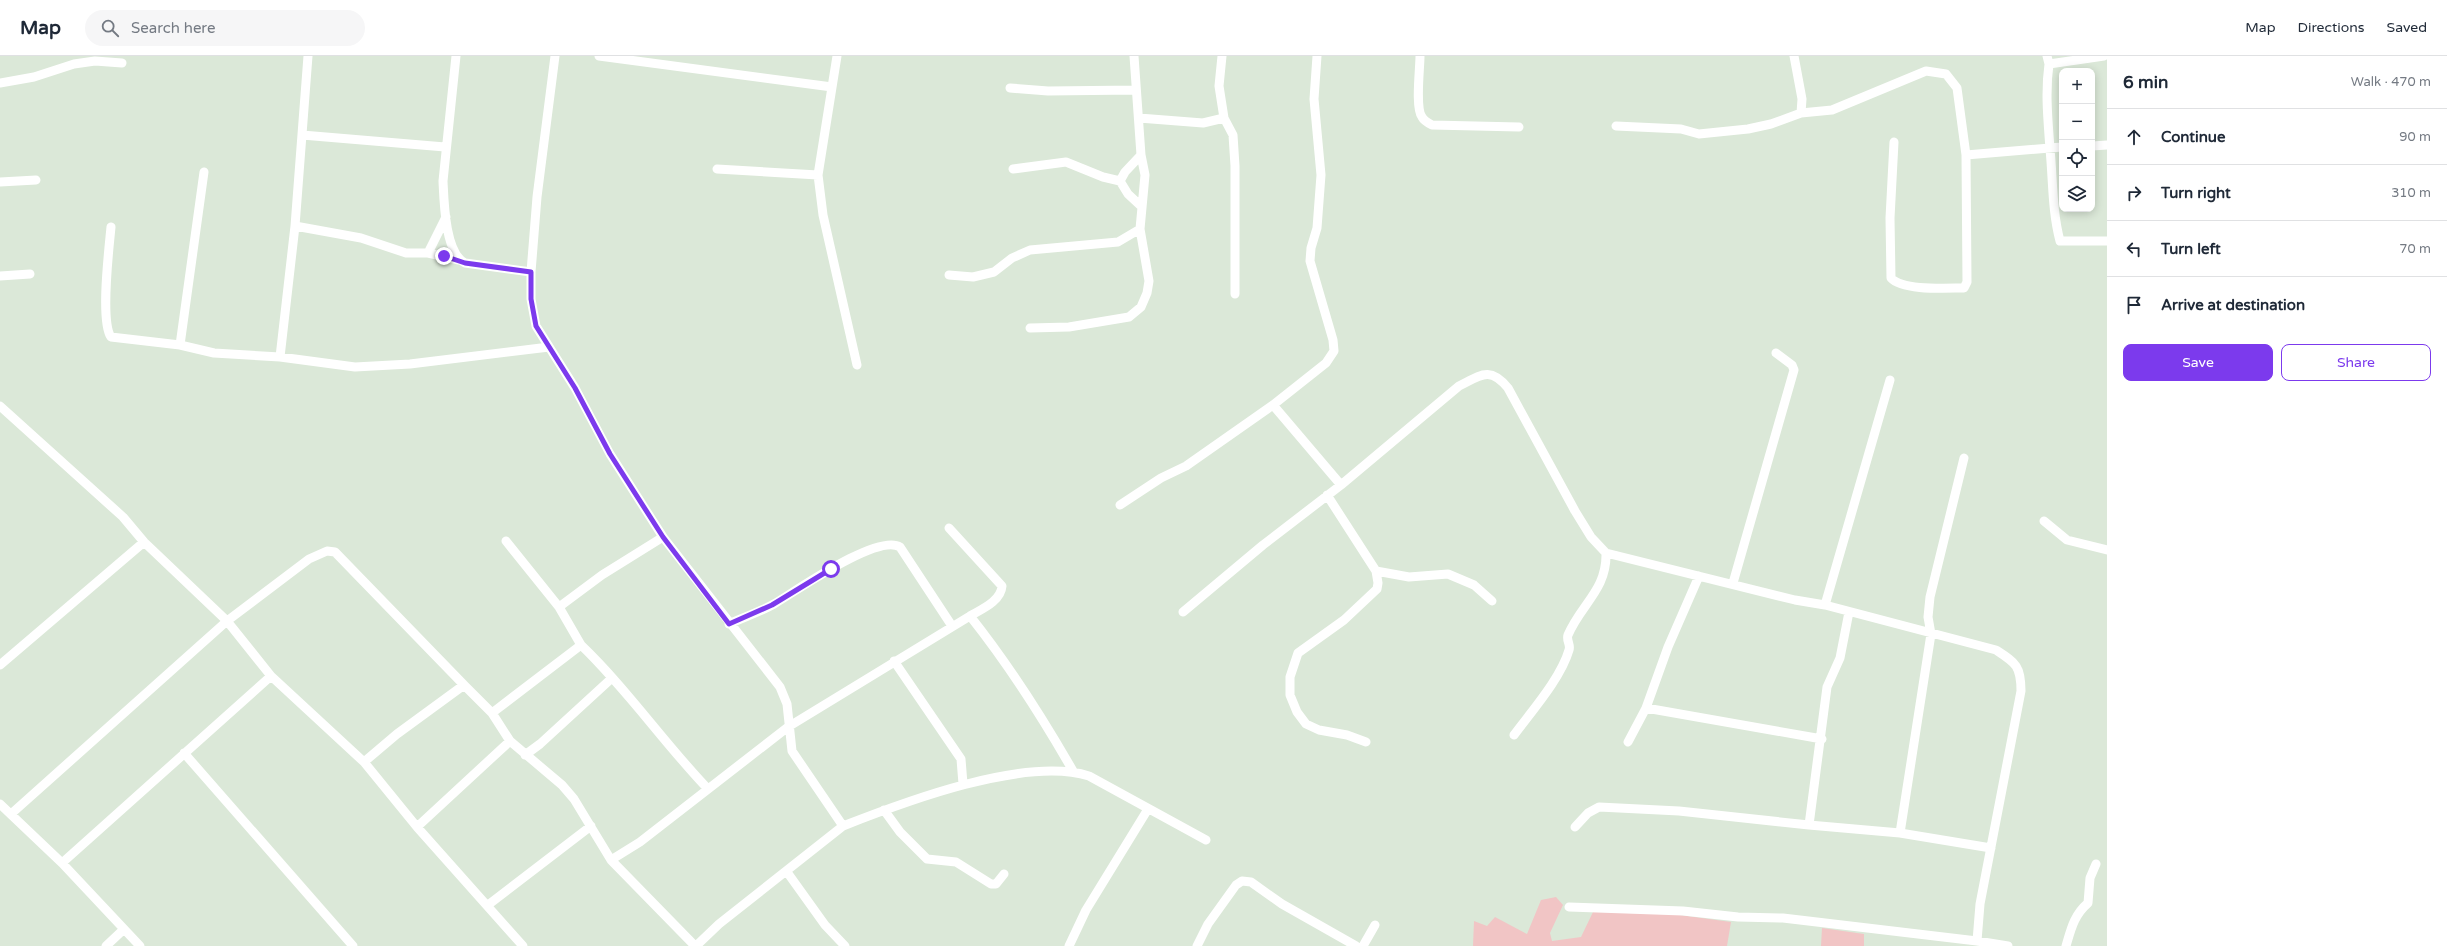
<!DOCTYPE html>
<html lang="en">
<head>
<meta charset="utf-8">
<style>
	body { margin:0; font-family:"Varela Round",sans-serif; background:#f6f6f7; color:#1f2937 }
	.controls { position:absolute; right:12px; top:12px; display:grid; overflow:hidden; border-radius:8px; box-shadow:0 2px 10px #0003 }
	.controls button { width:36px; height:36px; display:grid; place-items:center; padding:0; border:0; border-bottom:1px solid #e0e1e3; background:#fff; color:#1f2937; font:20px sans-serif }
	.stop { position:absolute; width:12px; height:12px; margin:-9px; border:3px solid #7c3aed; border-radius:50%; background:#fff }
	.stop.end { background:#7c3aed; border-color:#fff; box-shadow:0 1px 4px #0008 }
	.list { margin:0; padding:0; list-style:none }
	h2 { display:flex; justify-content:space-between; align-items:center; height:52px; margin:0; padding:0 16px; font-size:17px }
	h2 small { font-size:13px; font-weight:400; color:#747a83 }
	.list li { display:grid; grid-template-columns:26px 1fr auto; gap:12px; align-items:center; box-sizing:border-box; height:56px; padding:0 16px; border-top:1px solid #e0e1e3 }
	.list b { display:block; font-size:15px; white-space:nowrap }
	.list em { font-size:13px; font-style:normal; color:#747a83 }
	.actions { display:flex; gap:8px; padding:12px 16px }
	.actions a { flex:1; padding:9px 0; border:1px solid #7c3aed; border-radius:8px; text-align:center; font-size:14px; color:#7c3aed }
	.actions .main { background:#7c3aed; color:#fff }
	.icon { flex:none; width:22px; height:22px; fill:none; stroke:currentColor; stroke-width:2; stroke-linecap:round; stroke-linejoin:round }
	.map { position:relative; flex:none; width:2107px; height:890px; overflow:hidden }
	header { display:flex; align-items:center; gap:24px; box-sizing:border-box; height:56px; padding:0 20px; background:#fff; border-bottom:1px solid #e0e1e3 }
	header strong { font-size:19px }
	nav { display:flex; gap:22px; margin-inline-start:auto; font-size:14px }
	.search { width:280px; height:36px; background:#f6f6f7; display:flex; align-items:center; gap:10px; box-sizing:border-box; padding:0 14px; border-radius:22px; color:#747a83; font-size:15px }
	main { display:flex }
	aside { flex:1; background:#fff }
	.map>svg:first-child { display:block }
	.green { fill:#f1c5c5 }
	.lines { fill:none; stroke-linecap:round; stroke-linejoin:round }
	.street { stroke:#fff; stroke-width:9 }
	.route { stroke:#7c3aed; stroke-width:5 }
</style>
</head>
<body>
<header>
<strong>Map</strong>
<div class="search"><svg class="icon" aria-label="search" viewBox="0 0 24 24"><circle cx="10" cy="10" r="6"/><path d="M15 15l6 6"/></svg>Search here</div>
<nav><a>Map</a><a>Directions</a><a>Saved</a></nav>
</header>
<main>
<div class="map">
<svg width="2107" height="890" viewBox="0 0 2107 890">
	<rect width="100%" height="100%" fill="#dbe8d8"/>
	<path class="green" d="M1556,841L1563,849L1550,877L1552,885L1581,881L1593,856L1665,857L1731,866L1727,890H1473L1474,865L1487,870L1495,861L1527,878L1541,844Z
		M1822,872L1864,878V890H1821Z"/>
	<g class="lines">
		<path class="street" d="M456,0L443,125C444,146 445,197 465,207L531,216
			M555,0L537,141L531,216V243L536,270L575,332L610,398L663,481L780,631L787,648L792,695L843,770L719,868L696,890
			M599,0L832,31
			M837,0L818,119L823,159L857,309
			M1222,0L1219,30L1224,62
			M1420,0C1420,13 1415,52 1422,61C1424,65 1428,67 1432,69L1519,71
			M1794,0L1802,43L1801,57L1832,54L1926,15L1946,18L1957,32L1966,99L1967,226L1964,232C1947,232 1903,235 1891,222L1890,162L1894,86
			M2047,0L2049,8L2104,0
			M2049,8C2045,37 2048,64 2050,93C2053,124 2052,155 2060,185H2107
			M0,27L34,21L74,8L95,5L122,7
			M1010,32L1048,35L1136,34
			M1139,62L1203,67L1224,62L1233,79L1235,110V238
			M1616,70L1681,73L1699,78L1748,73L1771,68L1801,57
			M302,79L445,91
			M2092,90L2107,89
			M1966,99L2062,91
			M717,113L818,119
			M1013,113L1066,106L1103,121L1120,125L1125,116L1141,99
			M1120,125L1128,138L1142,151
			M0,126L36,124
			M295,170L361,182L406,197H428L459,204
			M111,171C109,193 100,265 111,281L180,289L214,297L280,301L355,311L410,308L549,291
			M428,197L446,161
			M949,219L973,221L994,216L1012,202L1030,194L1118,186L1140,173
			M0,220L30,218
			M1030,272L1069,271L1129,261L1141,251L1147,237L1149,225L1140,173L1145,119L1141,99L1134,0
			M180,289L204,116
			M280,301L295,170L308,0
			M1273,349L1341,429L1459,330C1481,319 1490,310 1508,332L1575,455L1591,481L1606,497L1795,544L1825,549L1996,594C2016,607 2021,610 2021,635L1980,848L1977,885L2008,890
			M0,350L123,461L144,486L227,565L271,620L364,706L417,771L523,890
			M1964,402L1930,541L1928,561L1931,578L1900,777L1991,792
			M1327,439L1376,515L1378,527L1377,533L1344,564L1298,597L1290,621V639L1297,656L1306,668L1319,674L1347,679L1366,686
			M1120,449L1161,422L1186,410L1273,349L1326,307L1334,295L1333,284L1310,205L1311,192L1317,172L1321,119L1314,43L1317,0
			M2044,465L2067,484L2107,494
			M949,472L1002,530C1001,545 982,553 970,560
			M1376,515L1409,521L1448,518L1474,529L1492,545
			M1733,527L1794,314L1792,309L1776,297
			M1825,549L1890,324
			M559,551L602,519L663,481
			M1183,556L1263,489L1341,429
			M729,568C744,561 760,556 774,548C796,535 878,477 900,491L952,570
			M581,589C627,633 664,687 708,733
			M894,605L961,703L963,728
			M0,609L144,486
			M1646,652L1668,591L1699,520
			M492,657L581,589L559,551L506,485
			M1514,679C1531,656 1561,622 1569,594C1571,589 1566,584 1568,579C1581,548 1607,534 1606,497
			M1628,686L1646,652L1822,683
			M184,697L353,890
			M525,699L540,688L612,622
			M364,706L397,678L464,629L492,657L510,685L562,729L574,743L611,804
			M0,748L62,807L140,890
			M884,754L900,776L927,803L956,806L991,828H996L1004,818
			M11,758L227,565L309,503L327,495L335,496L464,629
			M1809,769L1900,777
			M843,770C904,746 1025,700 1089,720L1206,784
			M417,771L510,685
			M1575,771L1588,757L1599,751L1679,755L1809,769L1827,631L1840,602L1849,556
			M62,807L271,620
			M787,816L825,869L845,890
			M488,849L591,770
			M1569,851L1683,855L1738,861L1783,862L1977,885
			M106,890L123,874
			M695,890L611,804L640,786L788,671L970,560C1009,609 1042,661 1073,715
			M1069,890L1086,854L1148,753
			M1197,890L1208,868L1236,829L1242,825L1251,826L1282,848L1356,890
			M1363,890L1375,869
			M2066,890C2071,873 2074,859 2088,847L2090,822L2096,808"/>
	</g>
	<g class="lines">
		<path class="route" d="M444,200L465,207L531,216V243L536,270L575,332L610,398L663,481L729,568L772,549L831,513"/>
	</g>
</svg>
<div class="controls">
<button>+</button>
<button>−</button>
<button><svg class="icon" aria-label="locate" viewBox="0 0 24 24"><circle cx="12" cy="12" r="6"/><path d="M12 2v4M12 18v4M2 12h4M18 12h4"/></svg></button>
<button><svg class="icon" aria-label="layers" viewBox="0 0 24 24"><path d="M12 4l9 5-9 5-9-5zM3 14l9 5 9-5"/></svg></button>
</div>
<div class="stop" style="left:831px;top:513px"></div>
<div class="stop end" style="left:444px;top:200px"></div>
</div>
<aside>
<h2>6 min<small>Walk · 470 m</small></h2>
<ul class="list">
<li><svg class="icon" aria-label="ahead" viewBox="0 0 24 24"><path d="M12 20V5M6 11l6-6 6 6"/></svg><div><b>Continue</b></div><em>90 m</em></li>
<li><svg class="icon" aria-label="right" viewBox="0 0 24 24"><path d="M7 20v-9h11M14 6l5 5-5 5"/></svg><div><b>Turn right</b></div><em>310 m</em></li>
<li><svg class="icon" aria-label="left" viewBox="0 0 24 24"><path d="M17 20v-9H6M10 6l-5 5 5 5"/></svg><div><b>Turn left</b></div><em>70 m</em></li>
<li><svg class="icon" aria-label="arrive" viewBox="0 0 24 24"><path d="M6 21V4h12l-3 4 3 4H6"/></svg><div><b>Arrive at destination</b></div></li>
</ul>
<div class="actions"><a class="main">Save</a><a>Share</a></div>
</aside>
</main>
</body>
</html>
